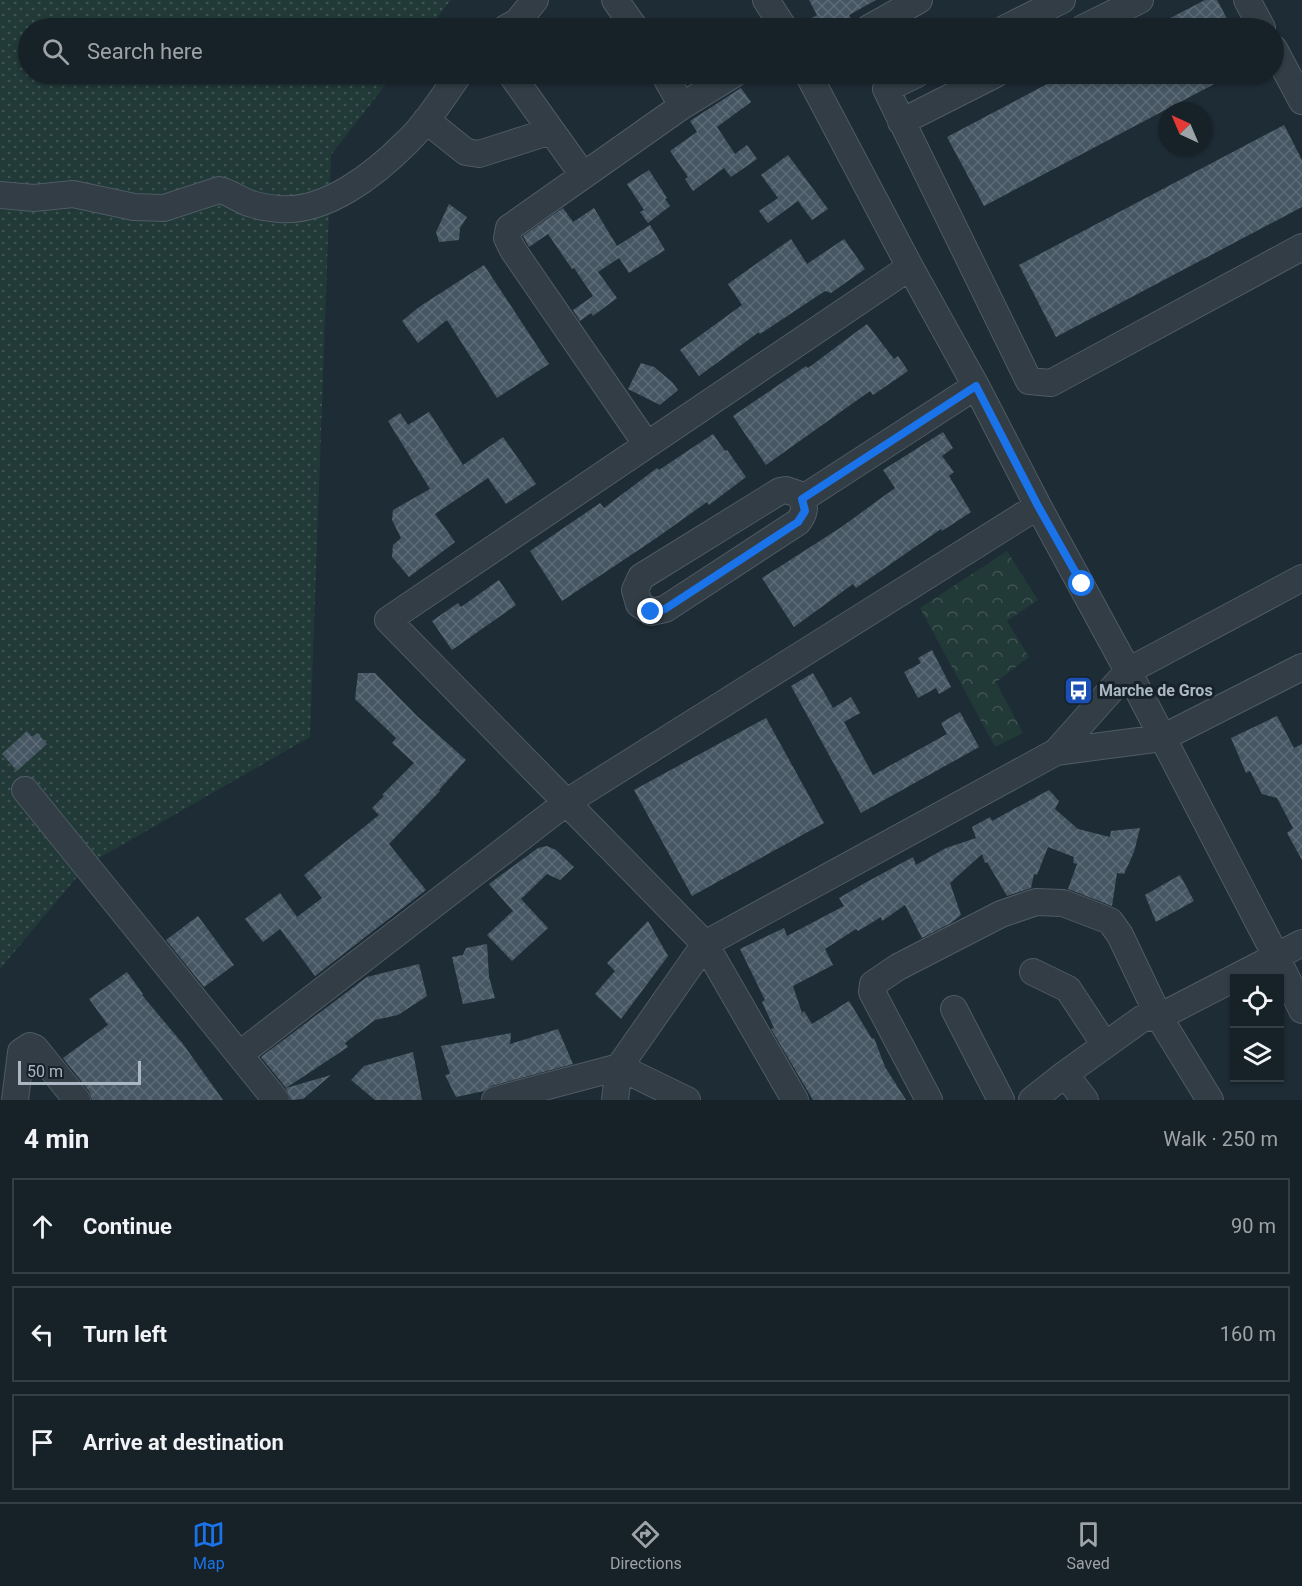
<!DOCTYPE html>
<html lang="en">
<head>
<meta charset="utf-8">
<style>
	body { margin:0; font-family:Roboto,sans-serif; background:#232e34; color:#f1f3f6 }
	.controls { position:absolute; right:18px; bottom:18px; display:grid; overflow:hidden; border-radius:0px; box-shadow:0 2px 4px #0004 }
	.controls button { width:54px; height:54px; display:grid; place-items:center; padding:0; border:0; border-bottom:2px solid #353e45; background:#162128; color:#f1f3f6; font:30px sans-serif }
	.compass { position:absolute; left:1158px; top:102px; width:54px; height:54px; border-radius:50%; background:#162128; box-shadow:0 2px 4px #0004; rotate:316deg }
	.scale { position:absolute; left:18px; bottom:15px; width:123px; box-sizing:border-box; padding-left:6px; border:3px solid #abb8c4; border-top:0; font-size:16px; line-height:21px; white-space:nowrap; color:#abb8c4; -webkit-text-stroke:4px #17222b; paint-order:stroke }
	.stop { position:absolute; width:18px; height:18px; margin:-14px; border:4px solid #1a73e8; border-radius:50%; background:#fff }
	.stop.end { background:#1a73e8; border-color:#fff; box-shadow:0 2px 6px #0008 }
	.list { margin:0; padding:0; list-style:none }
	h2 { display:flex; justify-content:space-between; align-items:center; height:78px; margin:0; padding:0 24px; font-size:26px }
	h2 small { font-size:20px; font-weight:400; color:#9ea3a8 }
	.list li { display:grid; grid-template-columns:39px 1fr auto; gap:18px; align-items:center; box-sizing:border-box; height:96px; margin:0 12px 12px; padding:0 12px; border:2px solid #353e45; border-radius:0px }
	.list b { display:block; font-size:22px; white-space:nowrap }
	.list em { font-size:20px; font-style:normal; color:#9ea3a8 }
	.icon { flex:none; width:33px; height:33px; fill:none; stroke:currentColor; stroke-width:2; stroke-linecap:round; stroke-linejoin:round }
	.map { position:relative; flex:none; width:1302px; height:1100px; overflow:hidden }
	.search { position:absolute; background:#162128; box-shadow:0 2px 4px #0004; left:18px; right:18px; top:18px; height:66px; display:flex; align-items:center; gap:15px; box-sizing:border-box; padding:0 21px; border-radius:33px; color:#9ea3a8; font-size:22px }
	.sheet { height:402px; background:#162128 }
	nav { display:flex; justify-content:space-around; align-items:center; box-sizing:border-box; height:84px; border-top:2px solid #353e45; background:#162128; font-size:16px; color:#9ea3a8 }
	nav a { display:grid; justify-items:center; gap:3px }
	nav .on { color:#1a73e8 }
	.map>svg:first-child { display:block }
	.grass { fill:url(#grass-dots) }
	.park { fill:url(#park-crowns) }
	.building { fill:url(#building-cross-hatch) }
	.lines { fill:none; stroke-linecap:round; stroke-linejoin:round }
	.minor-casing { stroke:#4f5b65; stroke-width:28 }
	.minor { stroke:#323d46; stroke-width:26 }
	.route { stroke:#1a73e8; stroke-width:8 }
	.labels { text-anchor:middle; stroke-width:6; stroke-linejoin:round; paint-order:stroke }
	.poi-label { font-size:16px; font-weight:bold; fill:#abb8c4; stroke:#17222b; text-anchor:start }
</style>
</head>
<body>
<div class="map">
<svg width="1302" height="1100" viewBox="0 0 1302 1100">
	<defs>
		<pattern id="grass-dots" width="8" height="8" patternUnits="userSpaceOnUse" patternTransform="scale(1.5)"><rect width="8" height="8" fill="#213937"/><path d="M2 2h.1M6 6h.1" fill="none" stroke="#3f5452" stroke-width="1.8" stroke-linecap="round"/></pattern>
		<pattern id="park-crowns" width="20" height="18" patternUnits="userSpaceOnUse" patternTransform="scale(1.5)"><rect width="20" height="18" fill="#213937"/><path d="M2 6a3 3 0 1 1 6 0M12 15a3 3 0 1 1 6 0" fill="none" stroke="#3f5452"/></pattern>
		<pattern id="building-cross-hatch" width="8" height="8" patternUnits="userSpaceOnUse" patternTransform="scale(1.5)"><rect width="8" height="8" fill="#465662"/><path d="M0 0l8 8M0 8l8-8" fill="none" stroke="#5e6c77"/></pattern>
	</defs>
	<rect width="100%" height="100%" fill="#1e2c36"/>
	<path class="grass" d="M0,0H451L429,28H28V74H394L331,155L310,737L87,865L0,969Z"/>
	<path class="park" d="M1007,551L1038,600L1007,621L1029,657L996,682L1023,733L995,747L920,608Z"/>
	<path class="building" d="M809,0H876L849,15L853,22L842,28H799L798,25L817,15Z
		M1205,0H1217L1232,28H1151Z
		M1066,74H1233L984,206L947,137Z
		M741,88L751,102L717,127L735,154L747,145L757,159L731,177L724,168L693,191L685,179L688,177L670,151L697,132L690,121Z
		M1284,125L1302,160V207L1056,337L1019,265Z
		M788,155L828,209L812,220L798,201L768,223L759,211L778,198L761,175Z
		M649,170L667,198L665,199L670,206L648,223L640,212L644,210L627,184Z
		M449,204L467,217L460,228L459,240L439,242L436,232Z
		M563,208L573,222L594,208L617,246L650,225L665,250L629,273L619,258L598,272L617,298L593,316L591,313L580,321L573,310L593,296L574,268L572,269L548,234L529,247L523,236Z
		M791,239L807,264L844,239L865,269L831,293L825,291L760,334L759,332L699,376L680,350L742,305L728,284Z
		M484,265L549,364L497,398L447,320L418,343L402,321L419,307Z
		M867,324L894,359L898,356L908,371L873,395L870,391L766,465L733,416L806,366L808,368Z
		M641,363L654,367L672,382L678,390L660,405L628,389Z
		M429,412L463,465L503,437L536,484L506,504L488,478L435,514L455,542L409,577L392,557L393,545L401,538L392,520L393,510L430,489L388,421L400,413L408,425Z
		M943,432L953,448L942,456L954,472L949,476L971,512L942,531L941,529L856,588L853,584L794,627L762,578L840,528L895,488L883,470Z
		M713,434L725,451L727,450L746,477L709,505L707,502L655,539L562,601L530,551L600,503L604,508L657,468L659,470Z
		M499,580L516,605L452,650L432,621L458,603L461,607Z
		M932,650L951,687L939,694L936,688L918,698L904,672L921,663L918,658Z
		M358,673H375L417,716L466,760L439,790L440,791L389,844L426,890L315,976L280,929L263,942L245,919L280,893L297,917L322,898L304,875L379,815L372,808L384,796L382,795L414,763L392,743L396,738L355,699Z
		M813,673L833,708L851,697L860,713L844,722L873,775L947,734L941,723L960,712L979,747L861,813L791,686Z
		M1277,716L1294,748L1302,744V860L1287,833L1293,828L1277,798L1262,794L1250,771L1246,773L1231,738Z
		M766,718L824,823L692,896L634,790Z
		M27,731L32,737L37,733L47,744L17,771L2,754Z
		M1049,790L1059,801L1055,809L1078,829L1110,837L1111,831L1140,828L1134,852L1124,874L1117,873L1112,906L1068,889L1077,864L1073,863L1074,857L1048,847L1037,875L1034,874L1031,888L1007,896L987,862L985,863L982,854L950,883L961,915L951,923L922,938L905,905L882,921L881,917L858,931L856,929L825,949L833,965L793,986L802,1013L804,1011L812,1024L849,1001L872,1039L874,1038L885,1067L906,1100H813L771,1029L774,1028L762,1002L765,1000L740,949L784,928L787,936L844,906L839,898L863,884L913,857L916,865L946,848L976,838L972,827L990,817L992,821Z
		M547,846L556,850L574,867L560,880L547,874L521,899L548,928L512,961L487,935L513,911L489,884L538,848Z
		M1180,875L1194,901L1156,922L1145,895Z
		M198,916L234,965L204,987L166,940Z
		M648,921L668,956L621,1019L595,994L615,971L607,963Z
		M487,944L489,977L495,998L463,1004L452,957L463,955L466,948Z
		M419,964L427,996L398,1015L375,1020L345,1043L348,1047L286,1088L261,1057L367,977Z
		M127,972L143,994L142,995L183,1044L223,1100H92L89,1091L63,1058L108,1025L89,999Z
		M558,1029L573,1064L491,1086L484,1091L456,1097L445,1075L450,1074L441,1046L511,1033L510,1044Z
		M413,1052L422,1100H375L351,1080L364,1066Z
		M331,1075L303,1099L291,1100L286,1088Z"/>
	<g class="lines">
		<defs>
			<path id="minor" d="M615,0L635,28
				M766,0L784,28
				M1247,0L1262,28
				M506,28L517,22L535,0
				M869,28L919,0
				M1006,28L1062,0
				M1083,28L1140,0
				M1274,49L1302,101
				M511,74L583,175
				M664,74L682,106
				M808,74L910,267L976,386L1038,506L1128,671L1276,956L1302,1010
				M917,74L886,89L1029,381L1051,383L1302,247
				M426,120L466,152L479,154L551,131
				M901,122L996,74
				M0,195L34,198L73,194L134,207L164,208L219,190C231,192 240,201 252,204C260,207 271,208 279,209C326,213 375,174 406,143C427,123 443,97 459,74
				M647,445L513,250L507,238L509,228L682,106L734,74
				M786,490L798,494C806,503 806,512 798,522L665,609L651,612L639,604L635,590L641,577L780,491Z
				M802,499L976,386
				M1056,752L1162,738L1302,667
				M25,790L276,1100
				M1033,972L1068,989L1105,1045
				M954,1009L1001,1100
				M240,1054L567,802L1038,506
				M1065,1074L1085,1100
				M15,1100L21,1052L30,1046L35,1048L77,1100
				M495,1100L619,1067L687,1100
				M615,1100L619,1067L705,944L1056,752L1128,671L1302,578
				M795,1100L705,944L388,620L910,267
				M929,1100L872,992L873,984L898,967L1001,914L1036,902L1063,903L1110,921L1120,935L1159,1017L1210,1100
				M1032,1100L1065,1074L1143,1018L1159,1017L1302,943"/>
		</defs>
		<use href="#minor" class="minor-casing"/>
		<use href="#minor" class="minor"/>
	</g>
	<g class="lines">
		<path class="route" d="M651,612L665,609L798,522L805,511L802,499L976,386L1038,506L1082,584"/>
	</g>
	<defs>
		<symbol id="bus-square" viewBox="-11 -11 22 22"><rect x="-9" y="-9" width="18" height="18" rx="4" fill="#1a4fb4" stroke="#17222b"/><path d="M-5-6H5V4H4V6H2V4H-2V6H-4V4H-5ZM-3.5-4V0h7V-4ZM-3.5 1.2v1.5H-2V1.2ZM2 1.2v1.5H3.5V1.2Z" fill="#fff"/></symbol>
	</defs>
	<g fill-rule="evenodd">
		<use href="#bus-square" x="1062" y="674" width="33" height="33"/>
	</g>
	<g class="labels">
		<g class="poi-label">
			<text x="1099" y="696">Marche de Gros</text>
		</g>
	</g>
</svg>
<div class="controls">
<button><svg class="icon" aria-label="locate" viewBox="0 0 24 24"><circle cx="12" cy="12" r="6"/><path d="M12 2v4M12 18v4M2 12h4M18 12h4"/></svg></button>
<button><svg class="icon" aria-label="layers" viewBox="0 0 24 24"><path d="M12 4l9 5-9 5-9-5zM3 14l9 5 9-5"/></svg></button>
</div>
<svg class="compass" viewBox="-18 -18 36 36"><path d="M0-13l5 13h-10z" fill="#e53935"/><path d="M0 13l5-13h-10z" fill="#9ea3a8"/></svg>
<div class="scale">50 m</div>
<div class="stop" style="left:1082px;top:584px"></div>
<div class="stop end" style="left:651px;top:612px"></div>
<div class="search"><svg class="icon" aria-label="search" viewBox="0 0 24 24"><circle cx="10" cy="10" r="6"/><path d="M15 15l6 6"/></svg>Search here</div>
</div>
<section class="sheet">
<h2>4 min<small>Walk · 250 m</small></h2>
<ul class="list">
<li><svg class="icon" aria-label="ahead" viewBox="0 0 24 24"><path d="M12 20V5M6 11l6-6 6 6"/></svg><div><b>Continue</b></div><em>90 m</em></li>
<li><svg class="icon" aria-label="left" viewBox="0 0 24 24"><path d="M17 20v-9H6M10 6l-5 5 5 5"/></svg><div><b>Turn left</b></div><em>160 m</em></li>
<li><svg class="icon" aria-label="arrive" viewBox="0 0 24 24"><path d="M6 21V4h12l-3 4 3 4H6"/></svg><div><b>Arrive at destination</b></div></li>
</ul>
</section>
<nav>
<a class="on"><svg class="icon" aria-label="map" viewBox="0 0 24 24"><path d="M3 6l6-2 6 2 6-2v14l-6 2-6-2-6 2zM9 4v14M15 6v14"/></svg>Map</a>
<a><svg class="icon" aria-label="directions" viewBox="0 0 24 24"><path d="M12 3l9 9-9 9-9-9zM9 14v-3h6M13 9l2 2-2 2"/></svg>Directions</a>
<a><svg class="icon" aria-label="saved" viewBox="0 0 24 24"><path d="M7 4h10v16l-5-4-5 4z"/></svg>Saved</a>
</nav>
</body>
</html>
